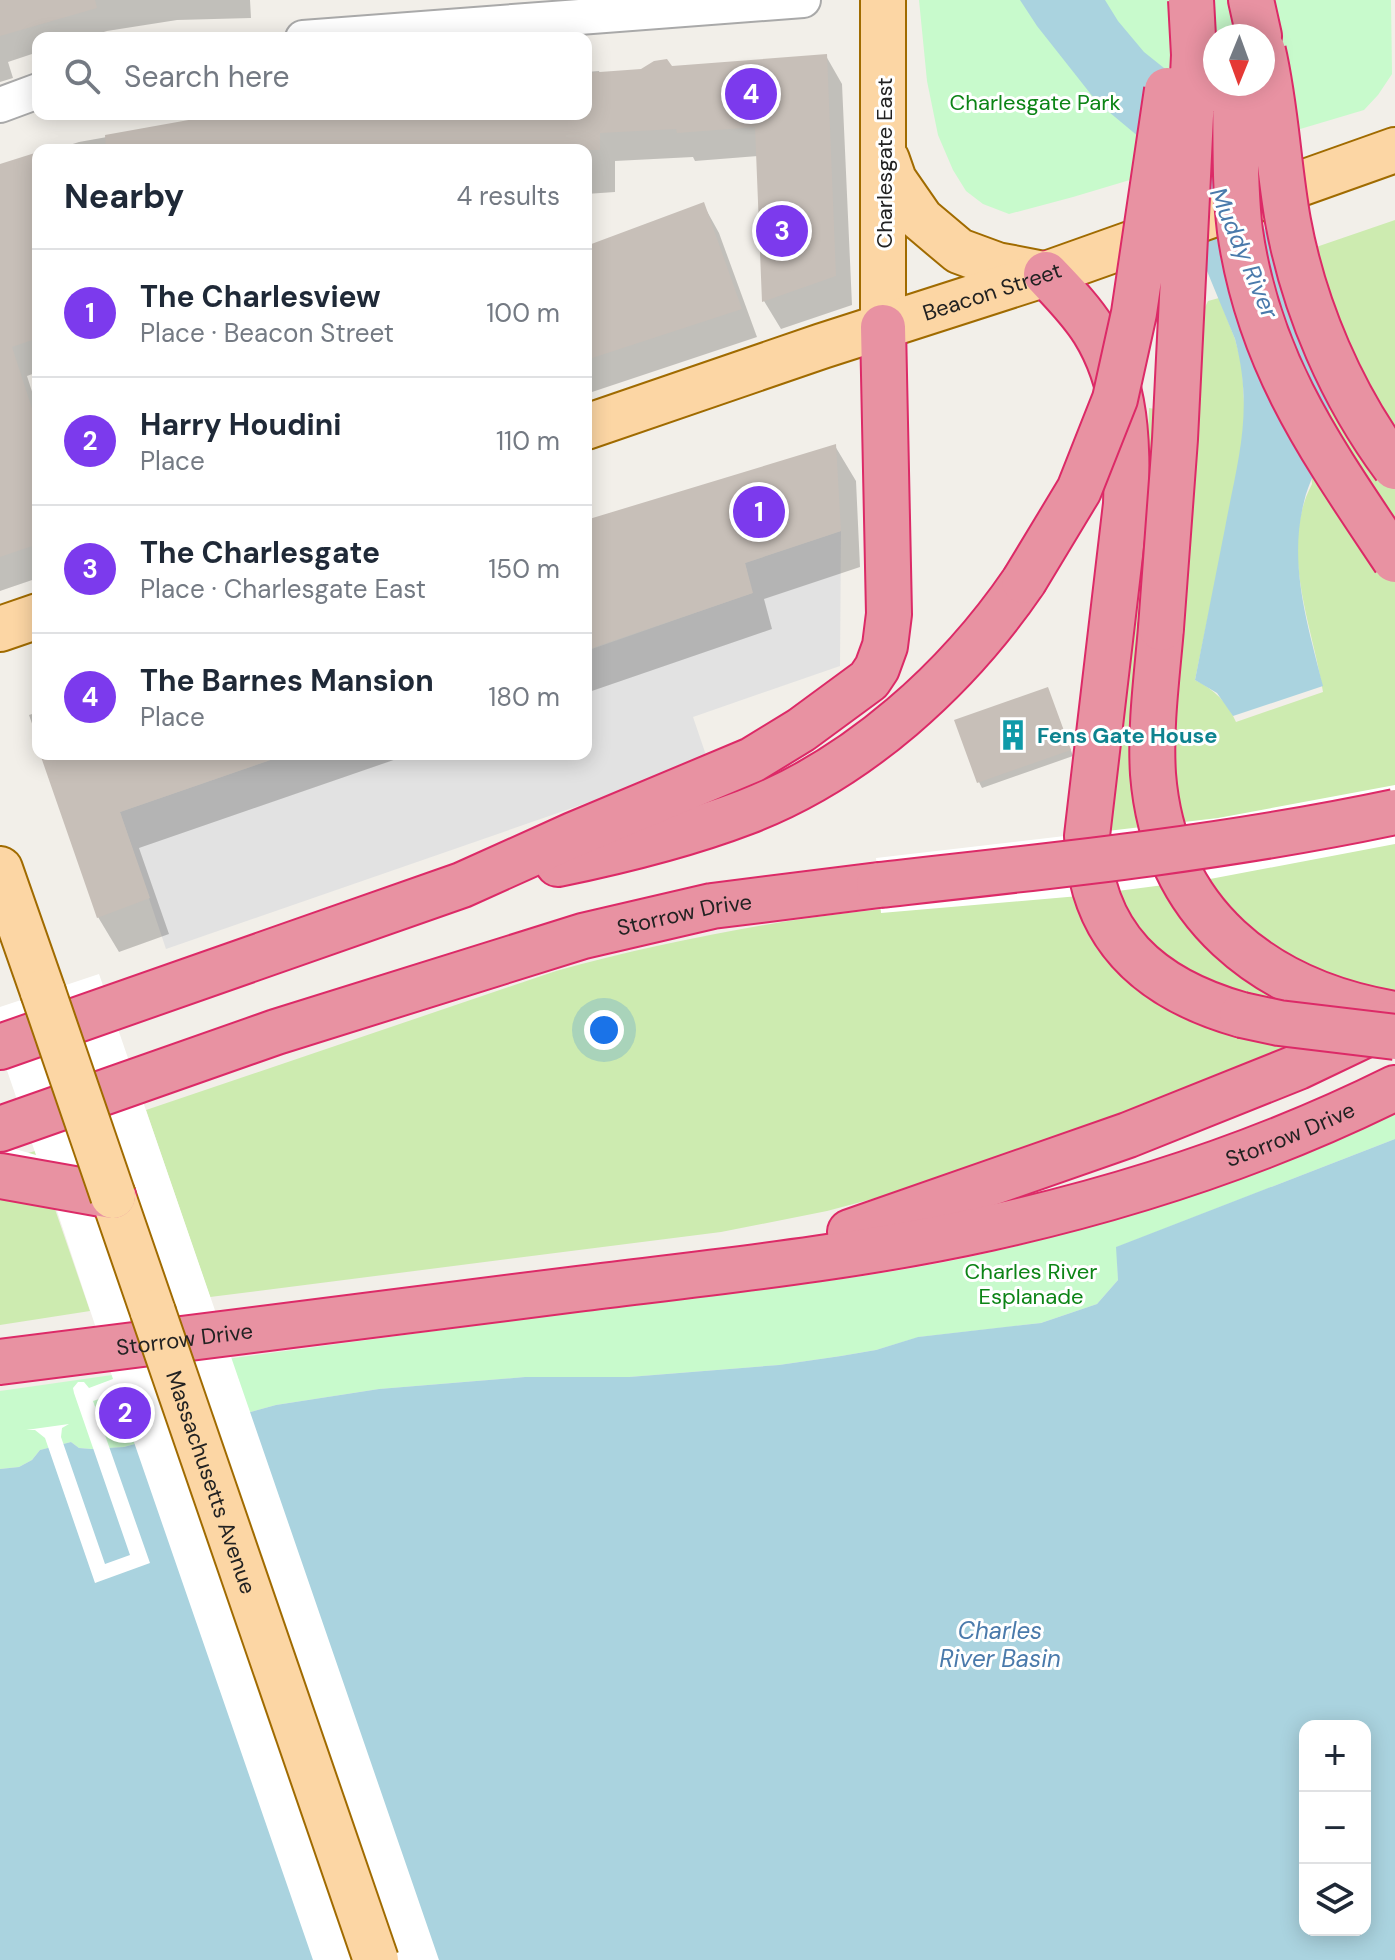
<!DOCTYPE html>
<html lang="en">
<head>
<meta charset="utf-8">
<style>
	body { margin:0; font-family:"DM Sans",sans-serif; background:#f6f6f7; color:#1f2937 }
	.controls { position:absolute; right:24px; bottom:24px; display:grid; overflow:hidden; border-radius:16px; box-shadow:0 4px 20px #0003 }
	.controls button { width:72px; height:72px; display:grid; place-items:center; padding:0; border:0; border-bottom:2px solid #e0e1e3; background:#fff; color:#1f2937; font:40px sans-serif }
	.compass { position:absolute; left:1203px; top:24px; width:72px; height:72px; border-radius:50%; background:#fff; box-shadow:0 4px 20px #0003; rotate:181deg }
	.you { position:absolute; left:604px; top:1030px; width:28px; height:28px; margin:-20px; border:6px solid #fff; border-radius:50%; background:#1a73e8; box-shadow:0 0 0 12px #1a73e833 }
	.badge { display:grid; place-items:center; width:52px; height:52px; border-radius:50%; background:#7c3aed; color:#fff; font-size:26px; font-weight:700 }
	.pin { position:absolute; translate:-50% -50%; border:4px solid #fff; box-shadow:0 2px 8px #0006 }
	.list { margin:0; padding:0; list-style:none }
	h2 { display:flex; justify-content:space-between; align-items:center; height:104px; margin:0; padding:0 32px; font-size:34px }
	h2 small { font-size:26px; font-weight:400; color:#747a83 }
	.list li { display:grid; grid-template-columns:52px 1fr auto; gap:24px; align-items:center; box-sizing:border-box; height:128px; padding:0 32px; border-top:2px solid #e0e1e3 }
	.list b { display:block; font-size:30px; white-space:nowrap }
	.list p { margin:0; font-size:26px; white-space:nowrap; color:#747a83 }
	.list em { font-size:26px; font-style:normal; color:#747a83 }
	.icon { flex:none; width:44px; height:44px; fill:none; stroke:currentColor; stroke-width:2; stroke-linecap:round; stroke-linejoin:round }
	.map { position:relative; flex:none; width:1395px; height:1960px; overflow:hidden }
	.search { position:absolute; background:#fff; box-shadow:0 4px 20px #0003; left:32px; top:32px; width:560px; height:88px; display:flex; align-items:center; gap:20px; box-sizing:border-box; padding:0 28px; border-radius:16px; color:#747a83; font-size:30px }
	.panel { position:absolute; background:#fff; box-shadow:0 4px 20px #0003; left:32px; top:144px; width:560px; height:616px; border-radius:16px }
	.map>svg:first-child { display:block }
	.grass { fill:#cdebb0 }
	.park { fill:#c8facc; fill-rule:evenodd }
	.parking { fill:#e2e2e2 }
	.water { fill:#aad3df; fill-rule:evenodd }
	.pier { fill:#fff }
	.shadow { fill:#0003 }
	.building { fill:#c7bfb8 }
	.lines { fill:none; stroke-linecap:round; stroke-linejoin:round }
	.street-casing { stroke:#a9a9a9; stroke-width:38 }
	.primary-casing { stroke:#a06b00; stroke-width:48 }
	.highway-casing { stroke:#dc2a67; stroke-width:48 }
	.street { stroke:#fff; stroke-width:34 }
	.primary { stroke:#fcd6a4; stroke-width:44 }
	.highway { stroke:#e892a2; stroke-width:44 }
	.primary-bridge-casing { stroke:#a06b00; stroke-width:48; stroke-linecap:butt }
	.highway-bridge-casing { stroke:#dc2a67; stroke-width:48; stroke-linecap:butt }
	.primary-bridge { stroke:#fcd6a4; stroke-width:44 }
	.highway-bridge { stroke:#e892a2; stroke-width:44 }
	.labels { text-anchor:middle; stroke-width:6; stroke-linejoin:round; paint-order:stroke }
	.park-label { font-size:22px; fill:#0c8416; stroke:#fff }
	.street-label { font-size:22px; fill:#222; stroke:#fff }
	.culture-label { font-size:22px; font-weight:bold; fill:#0d838f; stroke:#fff; text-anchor:start }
	.water-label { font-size:24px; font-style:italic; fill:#4a7aab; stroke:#fff }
</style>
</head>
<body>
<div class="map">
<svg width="1395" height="1960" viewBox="0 0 1395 1960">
	<rect width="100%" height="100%" fill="#f2efe9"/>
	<path class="grass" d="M1395,220V993L1236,1078L910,1189L827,1211L721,1232L210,1297L146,1110L556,971C632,950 709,934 788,921C882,907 978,900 1073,891L1078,909L1093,935L1118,893L1106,832L1147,473L1149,408L1155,409L1208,301L1219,298L1235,339L1242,365L1245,422L1240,462L1195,680C1215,690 1227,702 1236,722L1323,692C1313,626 1278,549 1312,484L1290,256Z
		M35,1151L90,1311L0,1325V1161Z"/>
	<path class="park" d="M919,0H1391L1392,74L1378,95L1364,110L1073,197L1009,214L983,204L966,191L953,170L938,135L927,81ZM1215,36H1263V84H1215Z
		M1395,1112V1139L1117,1247L1118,1280L1097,1304L1041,1323L919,1337L876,1350L841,1356L779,1365L629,1377H525L379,1389L276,1405L124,1447L91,1449L79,1448L71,1442L40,1450L32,1460L19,1467L0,1469V1391C201,1362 403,1335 605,1308C735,1291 868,1281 996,1251C1134,1219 1267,1174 1395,1112Z"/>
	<path class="parking" d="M841,531L840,666L693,717L708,761L166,949L120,812L288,754H586V651L752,593L745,563Z"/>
	<path class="water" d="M1020,0H1105L1118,21L1144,52L1214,108L1329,382C1329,403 1330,424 1325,444C1320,464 1308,483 1304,502C1288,564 1308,626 1323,686L1233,716L1217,693L1195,680C1205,629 1215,579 1225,528C1238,458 1254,411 1235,339L1165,169L1145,142L1097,102L1037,26Z
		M1395,1139V1960H0V1469L19,1467L32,1460L40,1450L71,1442L79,1448L91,1449L124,1447L276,1405L379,1389L525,1377H629L779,1365L841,1356L876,1350L918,1337L1041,1323L1097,1304L1118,1280L1116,1247ZM1305,1726H1365V1930H1305Z"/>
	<path class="pier" d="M1395,785V844L1210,879L1079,896L881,913L876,858L1218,818Z
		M99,974L439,1960H313L117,1393L93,1401L150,1563L95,1583L45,1438L35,1430H26L69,1424L62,1428L61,1437L105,1564L130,1555L74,1393L73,1388L78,1382H84L89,1388L113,1379L56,1208L0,1189V1148L15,1149L36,1155L0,1050V1007Z"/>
	<path class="shadow" d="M0,0H250L251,18L177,20L107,31L85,38H38V52L8,62L13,78L0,82Z
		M826,56L842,84L852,305L781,329L764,301L758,156L695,161L693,157L615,161V192L586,194V150H54L79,142L236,114H586V72L599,71L600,74Z
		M38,155V372L27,376L38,410V578L0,591V168Z
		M703,204L719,233L757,337L586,394V248Z
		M835,446L856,481L860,567L764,599L772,629L586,693V522Z
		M1050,695L1073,756L982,788L979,782Z
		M38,712V741L29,715Z
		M42,754H411L139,848L169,934L119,952L98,917Z"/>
	<path class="building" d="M0,0H95L97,8L0,36Z
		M827,54L836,276L762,302L755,127L677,133L676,129L600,133V150H106L105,135L222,114H586V73L641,69L654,61L667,59L672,66Z
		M38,152V338L12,347L38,427V544L0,557V164Z
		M704,202L742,309L586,360V246Z
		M836,444L841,531L745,563L753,593L586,650V520Z
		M1048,687L1071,750L977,783L954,720Z
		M40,754H273V759L120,812L150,898L97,918Z"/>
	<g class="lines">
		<defs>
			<path id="street" d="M303,38L803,0
				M0,105L38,91"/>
			<g id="primary">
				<path d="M883,0V327"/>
				<path d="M887,160L894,180L921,219L959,251L997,265L1044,274"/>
				<path id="s1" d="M586,427L822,346L1046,274L1395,150"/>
				<path d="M0,629L38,616"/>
				<path d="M0,869L43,992"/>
				<path d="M113,1196L153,1312"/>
			</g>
			<g id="highway">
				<path d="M1251,0L1259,36"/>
				<path d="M1046,274C1063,292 1081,310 1094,331C1127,384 1128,444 1126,504L1087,836C1090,937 1150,989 1242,1015"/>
				<path d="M1161,628C1157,676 1150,726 1153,774C1164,914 1264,992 1395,1014"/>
				<path d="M558,864C621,851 686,835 746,812C858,769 957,679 1024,581"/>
				<path d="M0,1047L462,885L573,835L752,760L801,730L869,680L877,668L885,646L889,614L883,327"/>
				<path id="s2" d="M0,1129L276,1032L583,936L712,906L879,885"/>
				<path d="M0,1176L113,1196"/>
				<path d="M850,1232L1128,1135L1298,1067L1386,1025"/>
				<path id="s3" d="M0,1362C192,1338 385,1313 577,1289C714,1272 853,1258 989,1228C1129,1197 1266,1152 1395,1088"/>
			</g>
		</defs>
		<use href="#street" class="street-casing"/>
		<use href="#primary" class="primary-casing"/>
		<use href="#highway" class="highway-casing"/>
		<use href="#street" class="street"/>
		<use href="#primary" class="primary"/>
		<use href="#highway" class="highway"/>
		<defs>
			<g id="primary-bridge">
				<path d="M43,992L113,1196"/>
				<path id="s4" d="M153,1312L376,1960"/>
			</g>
			<path id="highway-bridge" d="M1263,51C1276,107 1278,165 1288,221C1304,308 1342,396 1395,467
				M1235,84C1236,133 1234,183 1240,231C1259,364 1323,452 1395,560
				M1024,581L1079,490L1115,399L1134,313L1167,90
				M1161,628L1175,439L1194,55L1191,0
				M879,885C1052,866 1225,848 1395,812
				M1242,1015L1279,1023L1395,1037"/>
		</defs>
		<use href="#primary-bridge" class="primary-bridge-casing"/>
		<use href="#highway-bridge" class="highway-bridge-casing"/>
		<use href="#primary-bridge" class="primary-bridge"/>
		<use href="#highway-bridge" class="highway-bridge"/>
	</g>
	<defs>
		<symbol id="building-bare" viewBox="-9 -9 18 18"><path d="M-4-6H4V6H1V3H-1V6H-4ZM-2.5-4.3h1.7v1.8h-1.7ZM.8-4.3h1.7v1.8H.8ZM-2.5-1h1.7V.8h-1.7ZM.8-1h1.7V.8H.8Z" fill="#0f9aa8" stroke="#fff" stroke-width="2.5" paint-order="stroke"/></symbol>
	</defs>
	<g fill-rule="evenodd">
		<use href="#building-bare" x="991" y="713" width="44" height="44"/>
	</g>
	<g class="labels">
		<g class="park-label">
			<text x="1035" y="110">Charlesgate Park</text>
			<text x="1031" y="1279">Charles River<tspan x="1031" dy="25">Esplanade</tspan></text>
		</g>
		<g class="street-label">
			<text transform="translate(884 163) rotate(-90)" y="8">Charlesgate East</text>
			<text dy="8" stroke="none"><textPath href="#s1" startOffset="428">Beacon Street</textPath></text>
			<text dy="8" stroke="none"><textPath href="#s2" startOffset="718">Storrow Drive</textPath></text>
			<text dy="8" stroke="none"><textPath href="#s3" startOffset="1314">Storrow Drive</textPath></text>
			<text dy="8" stroke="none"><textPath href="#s3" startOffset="186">Storrow Drive</textPath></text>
			<text dy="8" stroke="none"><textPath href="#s4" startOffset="180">Massachusetts Avenue</textPath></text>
		</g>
		<g class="culture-label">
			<text x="1037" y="743">Fens Gate House</text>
		</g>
		<g class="water-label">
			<text transform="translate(1244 253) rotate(67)" y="8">Muddy River</text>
			<text x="1000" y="1639">Charles<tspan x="1000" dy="28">River Basin</tspan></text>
		</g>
	</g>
</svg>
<div class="controls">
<button>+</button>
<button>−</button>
<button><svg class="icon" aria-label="layers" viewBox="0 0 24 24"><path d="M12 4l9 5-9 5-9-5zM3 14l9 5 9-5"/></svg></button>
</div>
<svg class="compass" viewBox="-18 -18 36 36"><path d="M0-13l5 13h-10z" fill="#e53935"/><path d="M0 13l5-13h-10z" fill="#747a83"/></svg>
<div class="you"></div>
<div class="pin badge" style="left:759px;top:512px">1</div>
<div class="pin badge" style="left:125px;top:1413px">2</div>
<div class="pin badge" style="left:782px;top:231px">3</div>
<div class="pin badge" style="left:751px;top:94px">4</div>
<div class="search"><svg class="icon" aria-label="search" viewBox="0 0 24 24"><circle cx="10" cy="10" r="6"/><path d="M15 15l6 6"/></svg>Search here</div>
<section class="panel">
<h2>Nearby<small>4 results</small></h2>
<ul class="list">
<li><span class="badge">1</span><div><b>The Charlesview</b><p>Place · Beacon Street</p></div><em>100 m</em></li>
<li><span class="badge">2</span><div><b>Harry Houdini</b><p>Place</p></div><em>110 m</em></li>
<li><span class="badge">3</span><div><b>The Charlesgate</b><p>Place · Charlesgate East</p></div><em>150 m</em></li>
<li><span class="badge">4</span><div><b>The Barnes Mansion</b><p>Place</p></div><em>180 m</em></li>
</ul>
</section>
</div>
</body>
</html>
